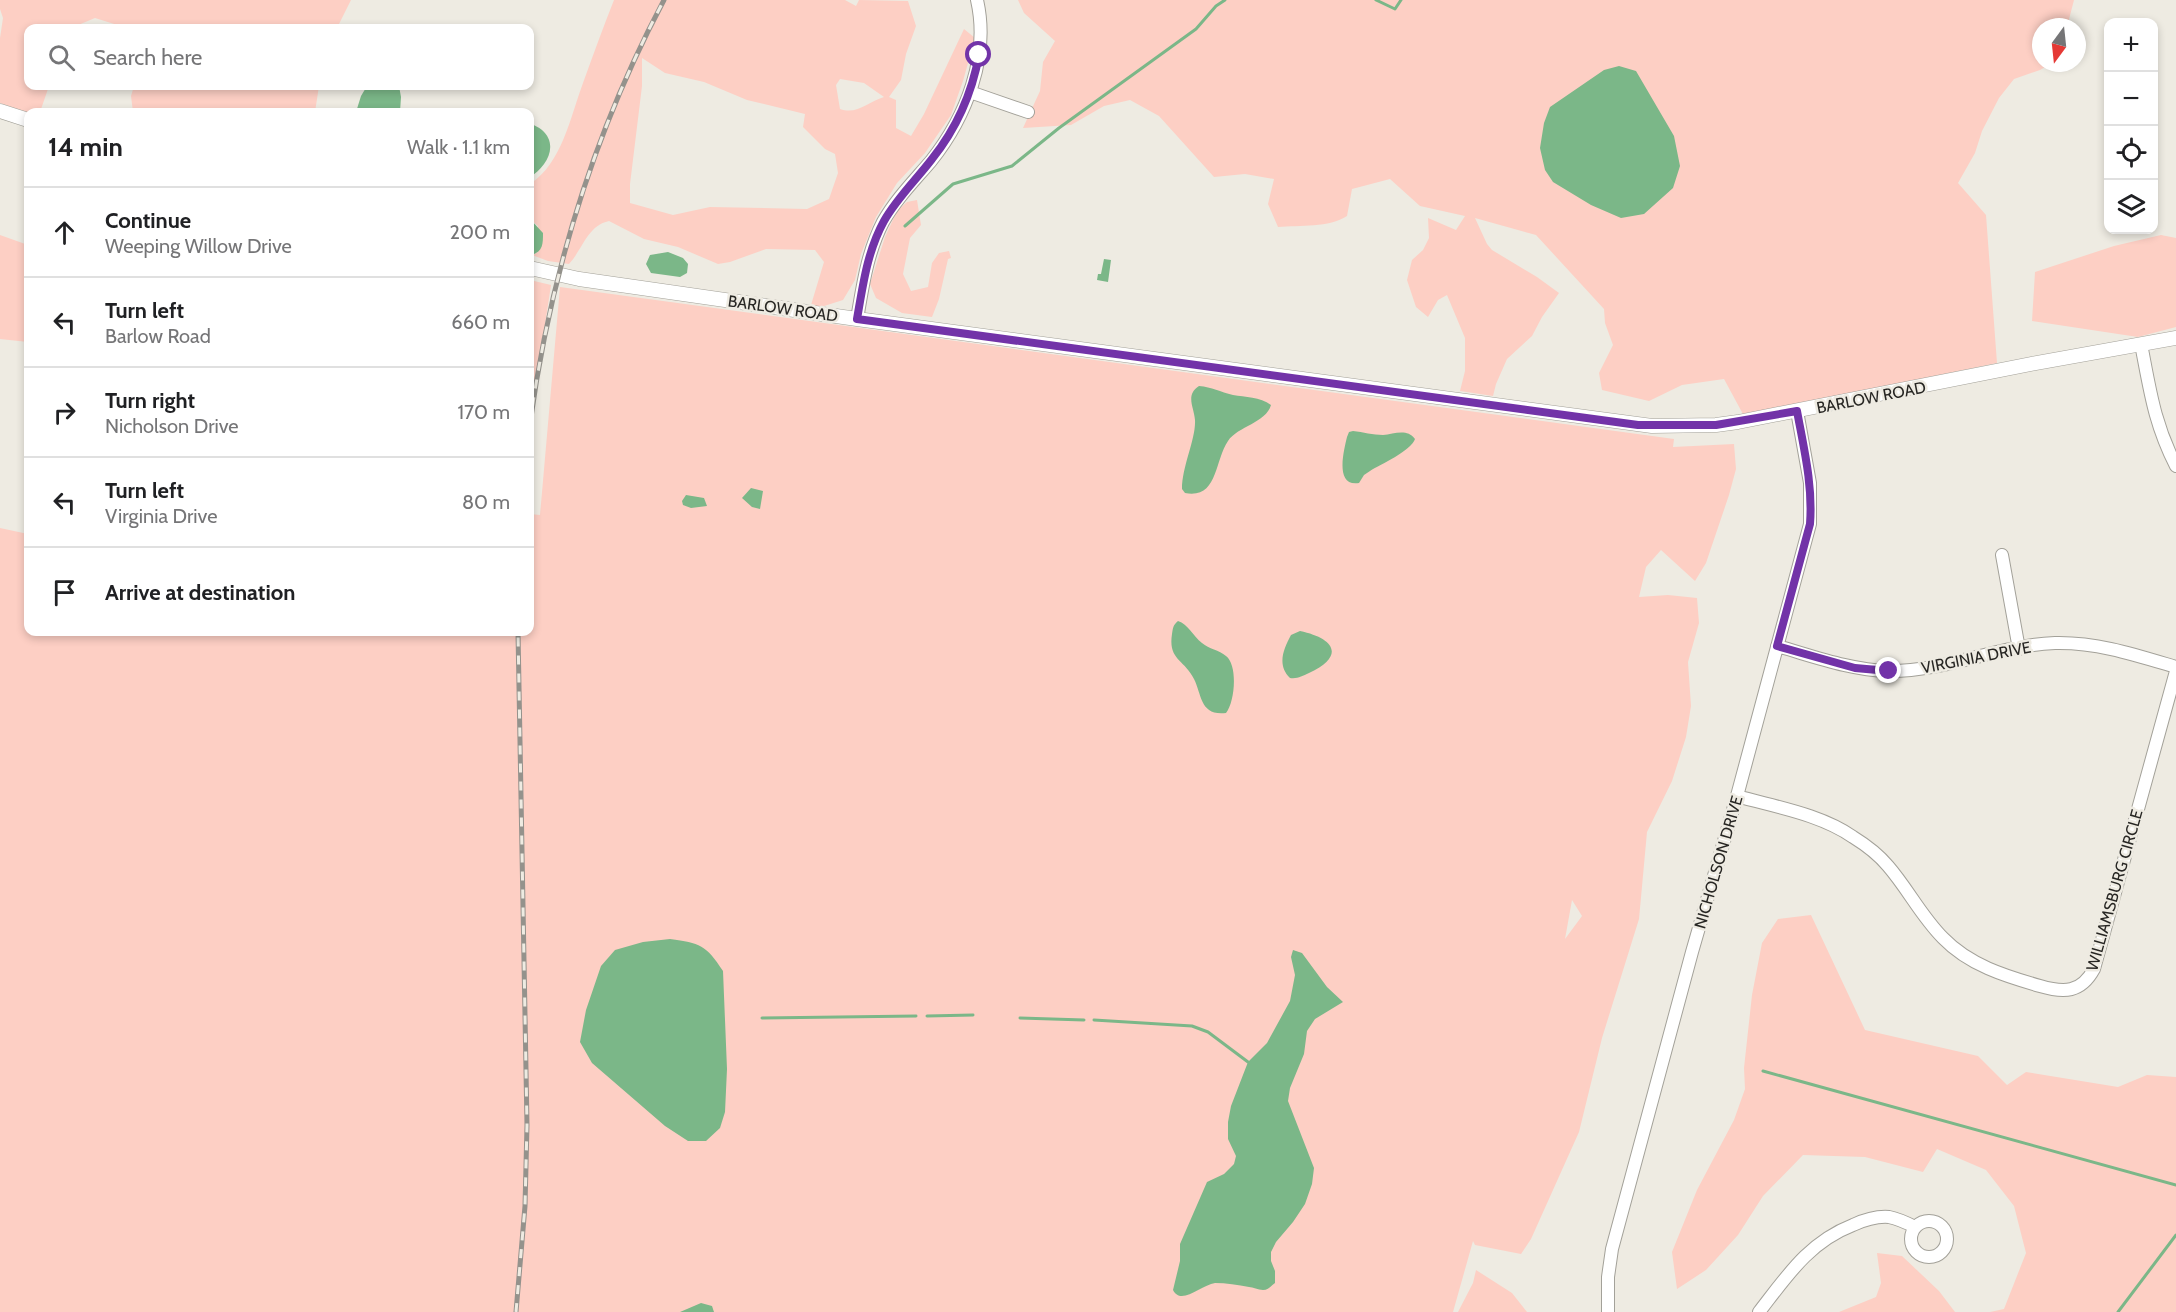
<!DOCTYPE html>
<html lang="en">
<head>
<meta charset="utf-8">
<style>
	body { margin:0; font-family:Cabin,sans-serif; background:#f2f2f2; color:#202124 }
	.controls { position:absolute; right:18px; top:18px; display:grid; overflow:hidden; border-radius:12px; box-shadow:0 3px 9px #0003 }
	.controls button { width:54px; height:54px; display:grid; place-items:center; padding:0; border:0; border-bottom:2px solid #e0e0e0; background:#fff; color:#202124; font:30px sans-serif }
	.compass { position:absolute; left:2032px; top:18px; width:54px; height:54px; border-radius:50%; background:#fff; box-shadow:0 3px 9px #0003; rotate:195deg }
	.stop { position:absolute; width:18px; height:18px; margin:-14px; border:4px solid #7233a8; border-radius:50%; background:#fff }
	.stop.end { background:#7233a8; border-color:#fff; box-shadow:0 2px 6px #0008 }
	.list { margin:0; padding:0; list-style:none }
	h2 { display:flex; justify-content:space-between; align-items:center; height:78px; margin:0; padding:0 24px; font-size:26px }
	h2 small { font-size:20px; font-weight:400; color:#757577 }
	.list li { display:grid; grid-template-columns:39px 1fr auto; gap:18px; align-items:center; box-sizing:border-box; height:90px; padding:0 24px; border-top:2px solid #e0e0e0 }
	.list b { display:block; font-size:22px; white-space:nowrap }
	.list p { margin:0; font-size:20px; white-space:nowrap; color:#757577 }
	.list em { font-size:20px; font-style:normal; color:#757577 }
	.icon { flex:none; width:33px; height:33px; fill:none; stroke:currentColor; stroke-width:2; stroke-linecap:round; stroke-linejoin:round }
	.map { position:relative; flex:none; width:2176px; height:1312px; overflow:hidden }
	.search { position:absolute; background:#fff; box-shadow:0 3px 9px #0003; left:24px; top:24px; width:510px; height:66px; display:flex; align-items:center; gap:15px; box-sizing:border-box; padding:0 21px; border-radius:12px; color:#757577; font-size:22px }
	.panel { position:absolute; background:#fff; box-shadow:0 3px 9px #0003; left:24px; top:108px; width:510px; height:528px; border-radius:12px }
	.map>svg:first-child { display:block }
	.green { fill:#fdcfc4; fill-rule:evenodd }
	.water { fill:#7bb788 }
	.lines { fill:none; stroke-linecap:round; stroke-linejoin:round }
	.stream { stroke:#7bb788; stroke-width:3 }
	.minor-casing { stroke:#a3a199; stroke-width:14 }
	.tertiary-casing { stroke:#a3a199; stroke-width:15 }
	.minor { stroke:#fff; stroke-width:12 }
	.tertiary { stroke:#fff; stroke-width:14 }
	.rail-casing { stroke:#94928c; stroke-width:5 }
	.rail { stroke:#eeebe2; stroke-width:3; stroke-dasharray:9; stroke-linecap:butt }
	.route { stroke:#7233a8; stroke-width:8 }
	.labels { text-anchor:middle; stroke-width:5; stroke-linejoin:round; paint-order:stroke }
	.street-label { font-size:16px; fill:#272623; stroke:#eeebe2 }
</style>
</head>
<body>
<div class="map">
<svg width="2176" height="1312" viewBox="0 0 2176 1312">
	<rect width="100%" height="100%" fill="#eeebe2"/>
	<path class="green" d="M0,0H351L337,28H127L95,18L71,28H28V86H49L40,112L28,113L0,103V38L3,18L0,9Z
		M614,0H845L856,6L859,0L908,1L916,26L906,54L901,80L889,97L896,100V128L911,136L924,114L964,29L975,38L963,81L951,115L925,153L897,183L876,217L861,254L855,280L843,300L821,307L811,305L824,262L815,250L766,249L730,262L718,264L678,247L644,239L609,221C587,226 583,249 569,264L548,261L532,255L538,252V226L530,219V184C562,163 570,118 583,83C593,55 603,28 614,0ZM642,58L665,73L704,82L747,100L805,114L803,127L825,149L835,154L838,173L829,199L807,209L710,207L673,215L630,203V184L642,86ZM840,79L864,83L884,97C868,102 857,115 840,109L836,85Z
		M1018,0H2074L2067,27H2041V63H2052L2040,70L2014,79L1999,98L1982,131L1975,153L1958,183L1986,215L1997,363L1744,416L1724,379L1682,385L1649,401L1602,390L1599,373L1613,345L1605,323L1604,309L1536,235L1475,218L1487,244L1492,250L1537,277L1559,293L1542,317L1532,336L1507,359L1496,384L1493,396L1460,391L1465,371V338L1447,295L1438,300L1428,317L1416,307L1407,280L1412,260L1423,250L1429,238L1428,218L1456,230L1465,216L1420,206L1390,179L1352,189L1347,216C1329,228 1300,225 1278,227L1268,204L1274,179L1245,174L1214,177L1159,116L1130,100L1104,106L1071,125L1023,128L1040,91L1043,62L1055,41L1024,13Z
		M134,86H319L315,112H133L131,96Z
		M917,200L921,225L910,238L903,274L911,291L928,287L932,263L939,253L949,251L951,258L948,259L939,299L932,317L902,313L876,298L870,284L885,237L897,211L907,202Z
		M0,235L28,245V342L0,339Z
		M2161,235L2176,238V327L2138,337L2032,321L2035,272L2114,246Z
		M530,280L551,285L530,424Z
		M560,287L1674,439L1673,447L1734,444L1736,469L1729,495L1706,563L1695,581L1661,550L1646,567L1639,597L1668,595L1697,598L1699,623L1688,662L1691,706L1686,737L1672,781L1647,832L1639,919L1602,1038L1579,1132L1531,1239L1521,1254L1475,1245L1473,1241L1453,1312H0V528L28,534V632H530V514L540,515ZM1572,900L1582,916L1565,939Z
		M1811,915L1865,1030L1978,1056L2007,1085L2026,1072L2118,1087L2147,1075L2176,1077V1312H1990L2004,1309L2026,1253L2014,1206L1986,1170L1937,1149L1923,1172L1865,1157L1803,1155L1763,1196L1738,1235L1706,1270L1677,1289L1672,1252L1697,1190L1734,1120L1745,1089L1744,1068L1752,995L1762,943L1778,919Z
		M1877,1253L1902,1256L1939,1291L1955,1312H1839L1876,1297L1881,1283Z
		M1476,1270L1512,1293L1527,1312H1458L1473,1283Z"/>
	<path class="water" d="M1619,66L1636,71L1674,136L1680,166L1673,188L1644,214L1621,218L1591,205L1553,182L1545,170L1540,148L1544,123L1550,107L1604,70Z
		M367,86H399L401,97L400,112H356L361,96Z
		M530,123C533,125 539,127 542,130C560,146 545,168 530,177Z
		M530,219L543,233C543,244 543,251 532,255L530,253Z
		M668,252L683,258L688,264L687,273L680,277L651,273L646,264L650,255Z
		M1104,259L1111,260L1108,282L1097,280L1098,274H1101Z
		M1199,386C1212,387 1220,392 1233,395C1245,397 1260,397 1271,405C1266,423 1238,426 1228,441C1214,462 1218,499 1185,493L1182,489C1182,466 1196,439 1195,420C1194,407 1185,395 1199,386Z
		M1353,431C1363,432 1373,435 1383,435C1394,434 1407,428 1415,439C1411,451 1381,464 1370,471L1364,475L1359,483C1334,487 1344,450 1347,437L1349,432Z
		M751,488L763,491L760,509L752,507L742,498Z
		M686,495L704,498L707,506L691,508L683,505L682,501Z
		M1178,621C1188,624 1193,636 1202,643C1209,649 1219,650 1226,656C1238,665 1235,702 1226,713C1200,716 1202,695 1194,679C1184,659 1168,660 1172,634C1173,628 1173,625 1178,621Z
		M1300,631C1333,638 1347,655 1309,673C1302,676 1298,679 1290,678C1277,665 1283,650 1291,635Z
		M670,939C700,943 706,945 723,971L727,1069L725,1112L720,1128L706,1141H688L665,1126L592,1063L580,1042L586,1010L601,966L615,950L643,942Z
		M1293,950L1302,953L1327,987L1343,1002L1315,1019L1307,1031L1304,1054L1290,1088L1288,1101L1314,1168L1312,1184L1305,1204L1293,1222L1276,1242L1271,1252V1261L1275,1271V1283C1271,1286 1268,1290 1263,1290C1258,1290 1253,1287 1249,1287C1238,1285 1226,1283 1215,1283C1201,1285 1181,1306 1173,1290L1180,1261V1244L1207,1182L1224,1174L1234,1164L1236,1156L1228,1139V1122L1231,1106L1248,1062L1267,1043L1290,1001L1295,975L1291,957Z
		M701,1303L712,1306L714,1312H680Z"/>
	<g class="lines">
		<path class="stream" d="M1376,0L1395,9L1401,0
			M905,226L953,184L1012,166L1059,128L1196,29L1216,6L1225,0
			M927,1016L973,1015
			M762,1018L916,1016
			M1020,1018L1084,1020
			M1094,1020L1192,1026L1208,1032L1248,1062
			M1763,1071L2176,1185
			M2118,1312L2176,1235"/>
		<defs>
			<path id="minor" d="M970,92L1028,112
				M857,319C863,285 867,253 883,222C896,199 914,181 931,161C966,117 990,57 977,0
				M2141,344C2150,390 2154,423 2176,466
				M2002,555L2019,649
				M1777,646C1813,656 1850,670 1888,671C1945,672 1999,645 2055,643C2097,642 2136,655 2176,667
				M1737,796C1775,807 1820,814 1853,837C1866,845 1878,854 1888,866C1908,889 1921,916 1943,938C1969,965 2005,976 2040,986C2064,993 2081,993 2094,969L2176,671
				M1911 1239a18 18 0 1 1 36 0a18 18 0 1 1-36 0Z
				M1608,1312V1277L1612,1249L1692,952L1737,796L1810,524V483L1797,411
				M1759,1312C1787,1276 1809,1242 1853,1225C1864,1220 1877,1216 1889,1217C1899,1219 1907,1223 1915,1227"/>
			<path id="tertiary" d="M0,111L28,120
				M530,268L579,279L857,319L1652,426L1716,425L1738,422L2031,364L2176,338"/>
		</defs>
		<use href="#minor" class="minor-casing"/>
		<use href="#tertiary" class="tertiary-casing"/>
		<use href="#minor" class="minor"/>
		<use href="#tertiary" class="tertiary"/>
		<defs>
			<path id="rail" d="M530,424C550,276 594,132 664,0
				M516,1312L525,1206L527,1125L518,632"/>
		</defs>
		<use href="#rail" class="rail-casing"/>
		<use href="#rail" class="rail"/>
	</g>
	<g class="lines">
		<path class="route" d="M979,55C972,93 956,129 932,159C916,180 897,198 884,221C867,252 863,285 857,319L1638,425H1716L1797,411C1804,449 1813,486 1810,524L1777,646L1855,668L1889,671"/>
	</g>
	<g class="labels">
		<g class="street-label">
			<text transform="translate(783 308) rotate(8)" y="6">BARLOW ROAD</text>
			<text transform="translate(1871 397) rotate(-11)" y="6">BARLOW ROAD</text>
			<text transform="translate(1976 657) rotate(-11)" y="6">VIRGINIA DRIVE</text>
			<text transform="translate(1718 862) rotate(-74)" y="6">NICHOLSON DRIVE</text>
			<text transform="translate(2114 890) rotate(-74)" y="6">WILLIAMSBURG CIRCLE</text>
		</g>
	</g>
</svg>
<div class="controls">
<button>+</button>
<button>−</button>
<button><svg class="icon" aria-label="locate" viewBox="0 0 24 24"><circle cx="12" cy="12" r="6"/><path d="M12 2v4M12 18v4M2 12h4M18 12h4"/></svg></button>
<button><svg class="icon" aria-label="layers" viewBox="0 0 24 24"><path d="M12 4l9 5-9 5-9-5zM3 14l9 5 9-5"/></svg></button>
</div>
<svg class="compass" viewBox="-18 -18 36 36"><path d="M0-13l5 13h-10z" fill="#e53935"/><path d="M0 13l5-13h-10z" fill="#757577"/></svg>
<div class="stop" style="left:979px;top:55px"></div>
<div class="stop end" style="left:1889px;top:671px"></div>
<div class="search"><svg class="icon" aria-label="search" viewBox="0 0 24 24"><circle cx="10" cy="10" r="6"/><path d="M15 15l6 6"/></svg>Search here</div>
<section class="panel">
<h2>14 min<small>Walk · 1.1 km</small></h2>
<ul class="list">
<li><svg class="icon" aria-label="ahead" viewBox="0 0 24 24"><path d="M12 20V5M6 11l6-6 6 6"/></svg><div><b>Continue</b><p>Weeping Willow Drive</p></div><em>200 m</em></li>
<li><svg class="icon" aria-label="left" viewBox="0 0 24 24"><path d="M17 20v-9H6M10 6l-5 5 5 5"/></svg><div><b>Turn left</b><p>Barlow Road</p></div><em>660 m</em></li>
<li><svg class="icon" aria-label="right" viewBox="0 0 24 24"><path d="M7 20v-9h11M14 6l5 5-5 5"/></svg><div><b>Turn right</b><p>Nicholson Drive</p></div><em>170 m</em></li>
<li><svg class="icon" aria-label="left" viewBox="0 0 24 24"><path d="M17 20v-9H6M10 6l-5 5 5 5"/></svg><div><b>Turn left</b><p>Virginia Drive</p></div><em>80 m</em></li>
<li><svg class="icon" aria-label="arrive" viewBox="0 0 24 24"><path d="M6 21V4h12l-3 4 3 4H6"/></svg><div><b>Arrive at destination</b></div></li>
</ul>
</section>
</div>
</body>
</html>
